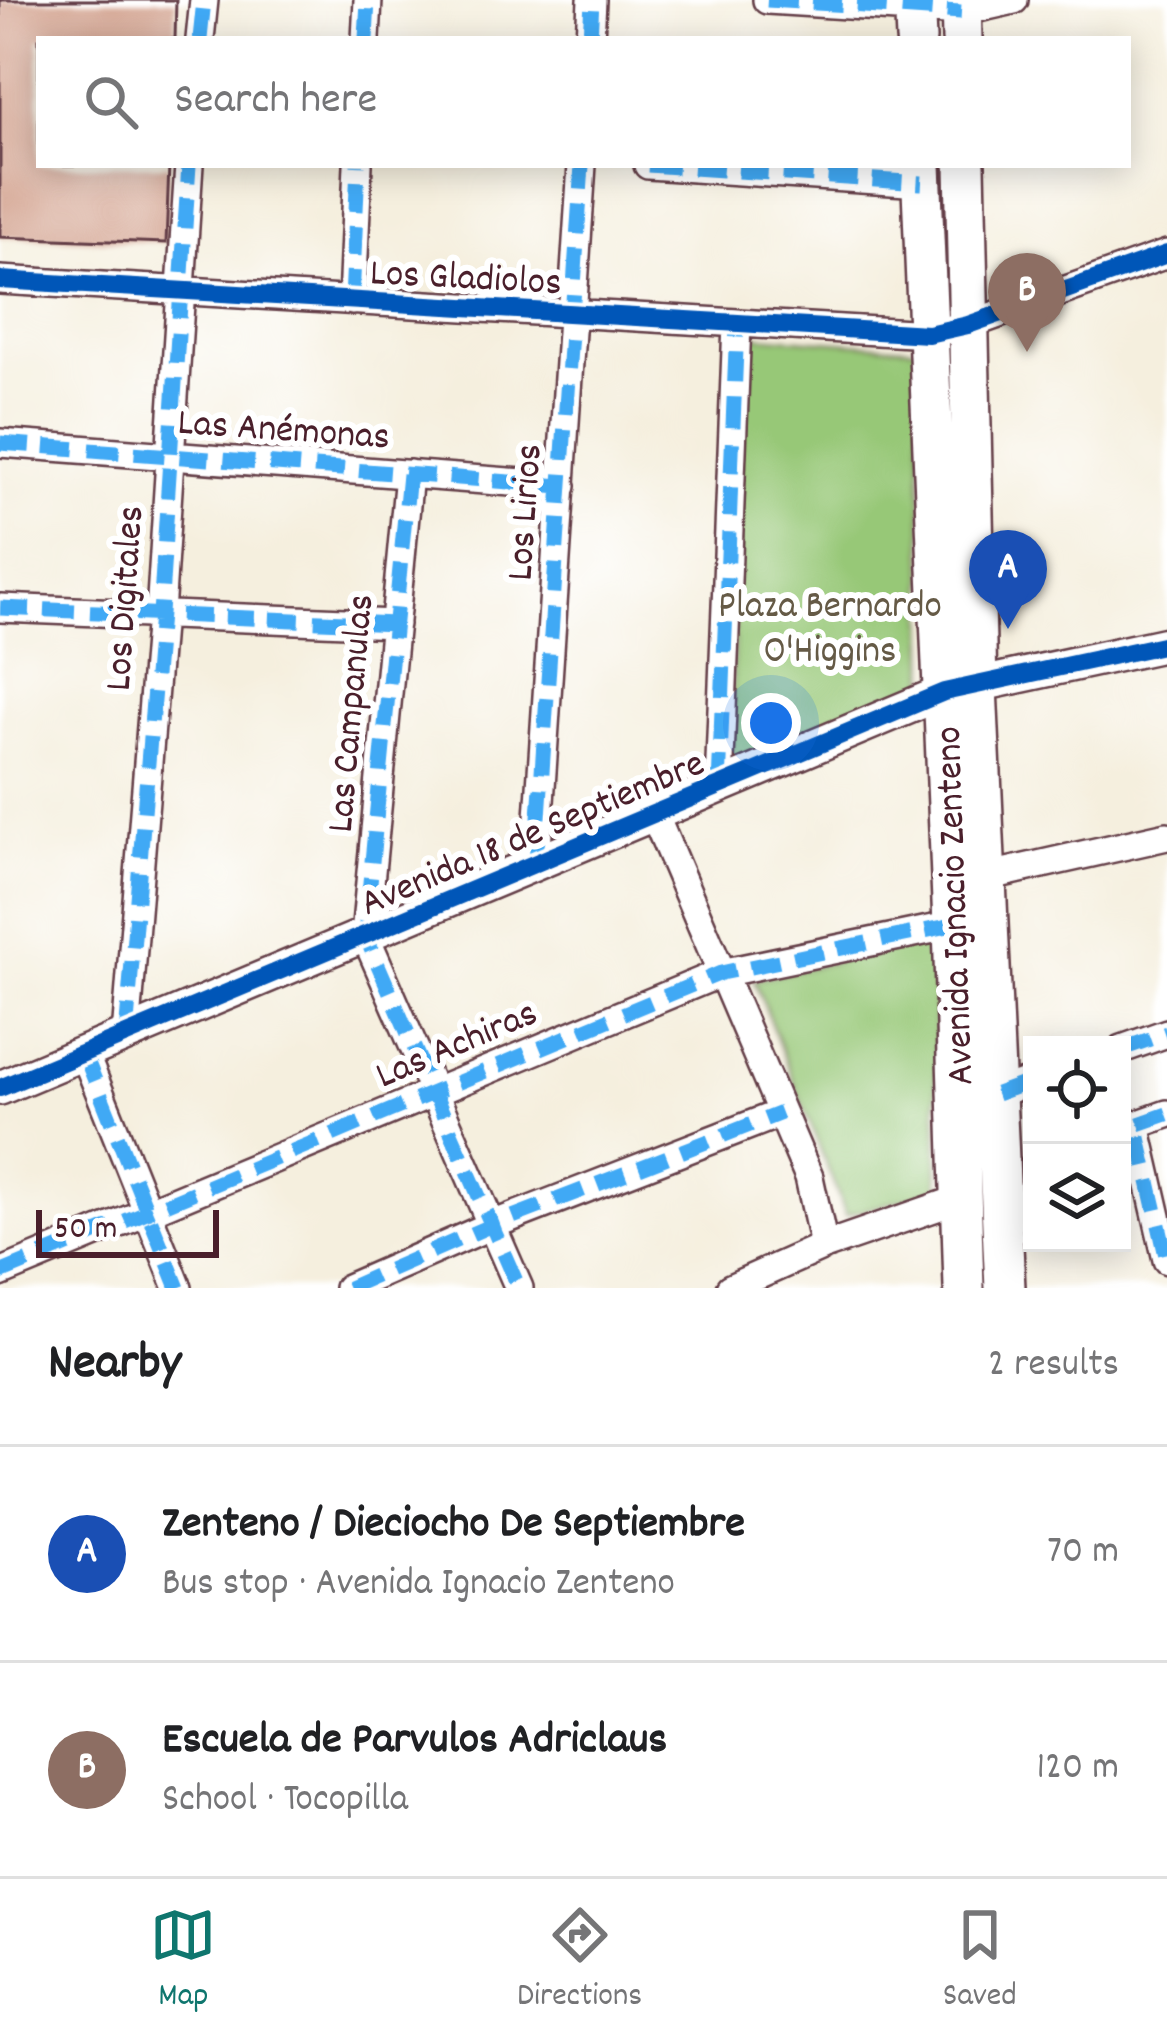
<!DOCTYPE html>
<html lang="en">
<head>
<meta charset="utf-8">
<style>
	body { margin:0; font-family:Dekko,sans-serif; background:#f6f6f6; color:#202124 }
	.controls { position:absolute; right:36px; bottom:36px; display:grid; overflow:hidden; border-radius:0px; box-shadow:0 6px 30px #0003 }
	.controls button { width:108px; height:108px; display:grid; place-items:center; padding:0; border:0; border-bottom:3px solid #e0e0e0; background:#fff; color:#202124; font:60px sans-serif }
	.scale { position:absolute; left:36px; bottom:30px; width:183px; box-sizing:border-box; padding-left:12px; border:6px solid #4a1f2b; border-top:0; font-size:33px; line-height:42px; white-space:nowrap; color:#4a1f2b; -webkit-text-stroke:9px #fff; paint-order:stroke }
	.you { position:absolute; left:771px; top:723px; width:42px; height:42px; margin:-30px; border:9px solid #fff; border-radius:50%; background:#1a73e8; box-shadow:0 0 0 18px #1a73e833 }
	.badge { display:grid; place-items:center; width:78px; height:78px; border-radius:50%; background:#0f766e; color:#fff; font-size:39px; font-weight:700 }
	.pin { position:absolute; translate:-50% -99px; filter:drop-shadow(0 3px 6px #0008) }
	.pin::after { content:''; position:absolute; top:63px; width:42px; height:36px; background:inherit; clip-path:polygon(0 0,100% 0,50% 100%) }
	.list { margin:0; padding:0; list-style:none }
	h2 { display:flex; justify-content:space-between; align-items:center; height:156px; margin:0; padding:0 48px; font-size:51px }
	h2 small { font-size:39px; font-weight:400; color:#757577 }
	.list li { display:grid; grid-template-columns:78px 1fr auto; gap:36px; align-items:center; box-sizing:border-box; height:216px; padding:0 48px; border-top:3px solid #e0e0e0 }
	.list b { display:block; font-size:45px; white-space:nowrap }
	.list p { margin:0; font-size:39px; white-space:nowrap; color:#757577 }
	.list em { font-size:39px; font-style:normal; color:#757577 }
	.icon { flex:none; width:66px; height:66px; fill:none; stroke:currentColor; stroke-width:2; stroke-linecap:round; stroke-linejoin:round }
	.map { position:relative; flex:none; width:1167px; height:1288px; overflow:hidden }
	.search { position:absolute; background:#fff; box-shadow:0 6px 30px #0003; left:36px; right:36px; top:36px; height:132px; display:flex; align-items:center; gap:30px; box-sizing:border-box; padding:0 42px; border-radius:0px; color:#757577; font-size:45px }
	.sheet { height:588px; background:#fff }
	nav { display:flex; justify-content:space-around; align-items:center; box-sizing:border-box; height:168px; border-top:3px solid #e0e0e0; background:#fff; font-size:33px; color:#757577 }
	nav a { display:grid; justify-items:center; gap:6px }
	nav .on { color:#0f766e }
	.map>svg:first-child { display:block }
	.green { fill:#97c877; stroke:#707451; stroke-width:3 }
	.building { fill:#d2a08c }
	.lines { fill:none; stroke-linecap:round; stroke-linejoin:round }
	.minor-casing { stroke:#643e46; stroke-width:32 }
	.tertiary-casing { stroke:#643e46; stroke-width:38 }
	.secondary-casing { stroke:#643e46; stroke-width:44 }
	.minor { stroke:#fff; stroke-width:27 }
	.tertiary { stroke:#fff; stroke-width:33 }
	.secondary { stroke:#fff; stroke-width:39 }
	.quiet { stroke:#3fa9f5; stroke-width:15; stroke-dasharray:30 15; stroke-linecap:butt }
	.cycleway-casing { stroke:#fff; stroke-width:26 }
	.cycleway { stroke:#0057b8; stroke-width:18 }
	.labels { text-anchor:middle; stroke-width:12; stroke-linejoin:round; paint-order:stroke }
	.street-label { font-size:39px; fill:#4a1f2b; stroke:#fff }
	.park-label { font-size:39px; fill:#655a46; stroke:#fff }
</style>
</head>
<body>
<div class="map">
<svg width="1167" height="1288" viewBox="0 0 1167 1288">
	<rect width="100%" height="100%" fill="#fff"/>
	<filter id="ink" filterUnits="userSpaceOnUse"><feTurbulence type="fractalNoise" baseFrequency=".00833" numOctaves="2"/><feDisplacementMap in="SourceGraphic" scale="24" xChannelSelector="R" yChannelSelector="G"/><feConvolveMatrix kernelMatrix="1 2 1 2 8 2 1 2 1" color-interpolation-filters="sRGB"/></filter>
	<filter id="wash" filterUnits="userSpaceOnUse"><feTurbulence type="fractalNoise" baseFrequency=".004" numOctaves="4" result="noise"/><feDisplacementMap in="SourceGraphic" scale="48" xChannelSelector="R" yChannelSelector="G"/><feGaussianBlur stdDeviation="2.7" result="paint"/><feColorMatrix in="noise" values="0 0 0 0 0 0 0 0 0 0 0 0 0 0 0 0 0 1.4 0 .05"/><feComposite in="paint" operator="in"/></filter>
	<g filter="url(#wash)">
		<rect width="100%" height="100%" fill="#f5efde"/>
		<path class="green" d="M743,335L917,348L927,687L730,768Z
			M934,939L938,1190L846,1215L754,980Z"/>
		<g id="blocks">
			<path class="building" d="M0,0H176L175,39H39V165H169L166,243L0,237Z"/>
		</g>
	</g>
	<g filter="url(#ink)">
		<use href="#blocks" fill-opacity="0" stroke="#643e46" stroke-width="3"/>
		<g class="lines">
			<defs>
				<path id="minor" d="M767,0L961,12L1014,0
					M200,39L204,0
					M366,39L368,0
					M590,39L592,0
					M648,165L922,183
					M0,280L928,334L968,325L1167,254
					M352,301L358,165
					M0,443L562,486
					M409,474L365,935L519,1288
					M0,608L395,624
					M719,787L737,323
					M654,814L809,1177L824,1246
					M536,863L582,165
					M985,877L1167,836
					M126,1036L160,614L189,165
					M1122,1049L1167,1033
					M84,1053L178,1288
					M996,1094L1032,1081
					M1167,1114L1136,1125L1167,1260
					M0,1273L721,973L953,925
					M348,1288L492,1225L781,1113
					M730,1288L824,1246L960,1199"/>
				<path id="tertiary" d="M0,1088L944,692L1167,644"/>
				<path id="secondary" d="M914,0L916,39
					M961,0L962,39
					M921,165L953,925L964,1288
					M965,165L977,687L1005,1288"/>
			</defs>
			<use href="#minor" class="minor-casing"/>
			<use href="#tertiary" class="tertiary-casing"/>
			<use href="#secondary" class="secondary-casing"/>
			<use href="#minor" class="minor"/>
			<use href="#tertiary" class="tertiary"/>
			<use href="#secondary" class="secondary"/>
			<path class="quiet" d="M767,0L961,12
				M200,39L204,0
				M366,39L368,0
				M590,39L592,0
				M648,165L922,183
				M352,301L358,165
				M0,443L562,486
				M409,474L365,935L519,1288
				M0,608L395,624
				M719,787L737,323
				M536,863L582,165
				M126,1036L160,614L189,165
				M1122,1049L1167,1033
				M84,1053L178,1288
				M996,1094L1032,1081
				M1167,1114L1136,1125L1167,1260
				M0,1273L721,973L953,925
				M348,1288L492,1225L781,1113"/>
			<defs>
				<path id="cycleway" d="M0,280L928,334L968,325L1167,254
					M0,1088L944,692L1167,644"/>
			</defs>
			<use href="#cycleway" class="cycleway-casing"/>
			<use href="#cycleway" class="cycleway"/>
		</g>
	</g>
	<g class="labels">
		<g class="street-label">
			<text transform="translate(466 274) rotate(3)" y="14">Los Gladiolos</text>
			<text transform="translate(284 426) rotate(4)" y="14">Las Anémonas</text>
			<text transform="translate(521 512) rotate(-86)" y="14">Los Lirios</text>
			<text transform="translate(121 598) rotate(-86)" y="14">Los Digitales</text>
			<text transform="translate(347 713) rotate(-85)" y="14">Las Campanulas</text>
			<text transform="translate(531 830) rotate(-23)" y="14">Avenida 18 de Septiembre</text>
			<text transform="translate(951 906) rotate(-92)" y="14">Avenida Ignacio Zenteno</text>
			<text transform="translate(455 1041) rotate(-23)" y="14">Las Achiras</text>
		</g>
		<g class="park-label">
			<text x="830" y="616">Plaza Bernardo<tspan x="830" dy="45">O'Higgins</tspan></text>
		</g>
	</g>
</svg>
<div class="controls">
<button><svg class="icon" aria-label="locate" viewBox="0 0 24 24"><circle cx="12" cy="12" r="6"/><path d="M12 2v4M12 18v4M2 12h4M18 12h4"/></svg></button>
<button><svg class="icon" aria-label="layers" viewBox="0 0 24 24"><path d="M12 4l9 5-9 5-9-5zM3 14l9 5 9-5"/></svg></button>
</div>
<div class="scale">50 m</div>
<div class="you"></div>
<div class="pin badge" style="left:1008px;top:629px;background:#1a4fb4">A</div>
<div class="pin badge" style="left:1027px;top:352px;background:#8d6e63">B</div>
<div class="search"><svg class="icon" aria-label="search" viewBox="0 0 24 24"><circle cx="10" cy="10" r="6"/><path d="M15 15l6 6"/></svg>Search here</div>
</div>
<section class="sheet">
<h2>Nearby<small>2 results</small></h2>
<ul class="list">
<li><span class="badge" style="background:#1a4fb4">A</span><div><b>Zenteno / Dieciocho De Septiembre</b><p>Bus stop · Avenida Ignacio Zenteno</p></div><em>70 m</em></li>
<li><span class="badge" style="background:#8d6e63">B</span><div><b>Escuela de Parvulos Adriclaus</b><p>School · Tocopilla</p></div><em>120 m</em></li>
</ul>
</section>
<nav>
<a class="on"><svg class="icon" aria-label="map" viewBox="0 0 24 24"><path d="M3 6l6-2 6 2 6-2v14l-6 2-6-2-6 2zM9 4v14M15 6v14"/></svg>Map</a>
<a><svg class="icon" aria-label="directions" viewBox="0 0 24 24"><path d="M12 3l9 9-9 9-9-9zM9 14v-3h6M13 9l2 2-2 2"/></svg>Directions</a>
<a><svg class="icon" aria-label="saved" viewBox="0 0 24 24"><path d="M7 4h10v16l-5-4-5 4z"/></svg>Saved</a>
</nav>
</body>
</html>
